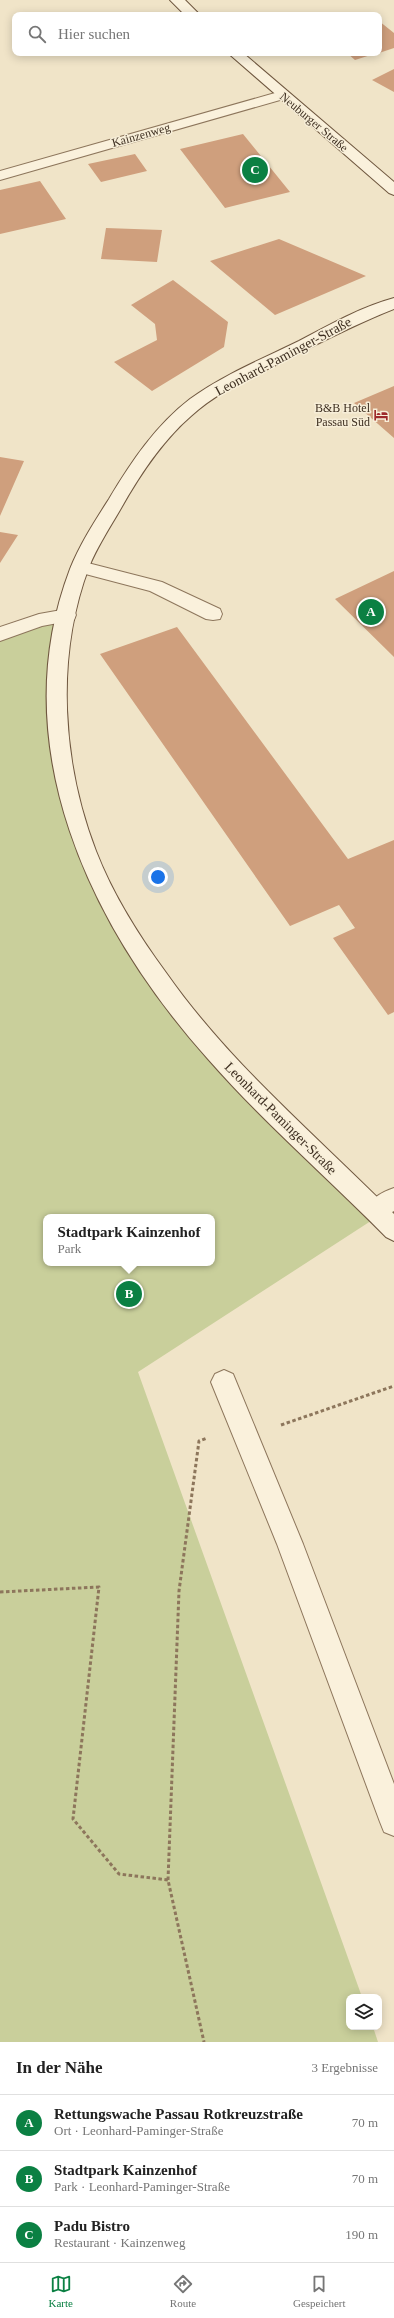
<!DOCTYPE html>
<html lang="de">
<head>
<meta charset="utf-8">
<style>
	body { margin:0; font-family:"Times New Roman",serif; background:#f6f6f6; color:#222 }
	.controls { position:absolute; right:12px; bottom:12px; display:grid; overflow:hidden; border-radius:8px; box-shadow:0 2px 10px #0003 }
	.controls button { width:36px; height:36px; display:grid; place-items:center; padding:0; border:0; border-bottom:1px solid #e0e0e0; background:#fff; color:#222; font:20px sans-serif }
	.you { position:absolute; left:158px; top:877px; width:14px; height:14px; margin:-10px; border:3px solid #fff; border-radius:50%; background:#1a73e8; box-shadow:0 0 0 6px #1a73e833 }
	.badge { display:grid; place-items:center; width:26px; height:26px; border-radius:50%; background:#0b8043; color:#fff; font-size:13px; font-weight:700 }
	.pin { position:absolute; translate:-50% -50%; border:2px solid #fff; box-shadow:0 1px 4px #0006 }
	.popup { position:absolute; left:43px; top:1214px; width:172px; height:52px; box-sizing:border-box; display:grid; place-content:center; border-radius:8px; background:#fff; filter:drop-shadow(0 1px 3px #0005); font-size:13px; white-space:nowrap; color:#767676 }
	.popup b { font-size:15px; color:#222 }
	.popup::after { content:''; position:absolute; left:50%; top:100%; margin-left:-8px; border:8px solid transparent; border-top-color:#fff }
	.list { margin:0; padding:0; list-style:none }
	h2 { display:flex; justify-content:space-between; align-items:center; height:52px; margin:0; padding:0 16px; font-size:17px }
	h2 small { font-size:13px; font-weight:400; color:#767676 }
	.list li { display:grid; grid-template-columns:26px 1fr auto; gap:12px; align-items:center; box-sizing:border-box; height:56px; padding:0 16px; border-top:1px solid #e0e0e0 }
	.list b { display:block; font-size:15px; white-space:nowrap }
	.list p { margin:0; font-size:13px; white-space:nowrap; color:#767676 }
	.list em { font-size:13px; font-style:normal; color:#767676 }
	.icon { flex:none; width:22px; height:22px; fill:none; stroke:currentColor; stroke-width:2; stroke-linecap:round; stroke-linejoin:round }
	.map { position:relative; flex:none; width:394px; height:2042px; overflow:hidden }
	.search { position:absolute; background:#fff; box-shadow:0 2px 10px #0003; left:12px; right:12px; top:12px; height:44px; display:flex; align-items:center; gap:10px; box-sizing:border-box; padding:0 14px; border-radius:8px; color:#767676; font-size:15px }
	.sheet { height:220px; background:#fff }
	nav { display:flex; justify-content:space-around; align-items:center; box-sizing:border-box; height:56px; border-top:1px solid #e0e0e0; background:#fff; font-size:11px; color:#767676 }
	nav a { display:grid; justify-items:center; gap:2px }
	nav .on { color:#0b8043 }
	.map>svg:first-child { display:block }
	.green { fill:#c9cf9b; fill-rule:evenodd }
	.building { fill:#cf9f7d }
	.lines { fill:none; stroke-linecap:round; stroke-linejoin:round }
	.lane-casing { stroke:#8d765c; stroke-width:2 }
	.street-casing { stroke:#8d765c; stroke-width:2 }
	.secondary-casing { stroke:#6f573f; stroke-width:2 }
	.path { stroke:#8d765c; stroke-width:3; stroke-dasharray:3.5 2.5; stroke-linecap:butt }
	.lane { fill:#faf1dc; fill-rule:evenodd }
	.street { fill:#faf1dc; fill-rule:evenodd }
	.secondary { fill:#faf1dc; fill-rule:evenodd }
	.labels { text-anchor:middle; stroke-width:3; stroke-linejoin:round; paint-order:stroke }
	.far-street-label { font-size:12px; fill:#3d2e20; stroke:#f7eed8 }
	.far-poi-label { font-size:12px; fill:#3d2e20; stroke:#f7eed8; text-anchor:end }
	.street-label { font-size:14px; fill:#3d2e20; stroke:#f7eed8 }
</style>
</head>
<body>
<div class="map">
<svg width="394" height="2042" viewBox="0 0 394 2042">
	<rect width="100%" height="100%" fill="#f0e4c8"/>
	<path class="green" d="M65,615L59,745L100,886L211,1046L377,1217L138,1372L362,1997H349V2027H373L378,2042H0V637ZM46,1217H212V1263H46Z"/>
	<path class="building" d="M379,21L394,33V48L379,53Z
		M347,53H377L355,60Z
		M394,69V92L372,80Z
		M243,134L290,192L225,208L180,149Z
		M135,154L147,171L101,182L88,164Z
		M40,181L66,219L0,234V190Z
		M106,228L162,230L157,262L101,259Z
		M279,239L366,276L275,315L210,261Z
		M173,280L228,322L224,347L152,391L114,362L157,340L155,324L131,305Z
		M394,386V438L354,403Z
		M0,457L24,461L0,516Z
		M0,532L18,535L0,563Z
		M394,571V657L335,599Z
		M177,627L348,859L394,840V1012L388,1015L333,938L355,928L339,905L290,926L100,654Z"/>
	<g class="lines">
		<defs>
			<path id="lane" d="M80,561L162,582L220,609L222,614L220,619L213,620L206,619L150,591L74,571L71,567L74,563Z
				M67,609L74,610L76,615L74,620L42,626L0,641V627L39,614Z
				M224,1370L233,1374L303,1544L394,1784V1836L384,1832L380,1822L277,1544L211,1382L215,1374Z"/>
			<path id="street" d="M282,91L287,92L289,95L287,98L0,180V171Z
				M394,1188V1211L376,1221L368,1218L364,1211C370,1199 382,1192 394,1188Z"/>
			<path id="secondary" d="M170,0H185L200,15H185Z
				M228,53H243L394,182V195L389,193Z
				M394,298V309C356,324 319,343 282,362C250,378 217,392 191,416C161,442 139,476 120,510C109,529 97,547 89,567C55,657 62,763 96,851C113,895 139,936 167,974C231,1065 316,1135 394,1214V1241L386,1237C327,1177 263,1122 208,1059C90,927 3,745 70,569C80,544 95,521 109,499C131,462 156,425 190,399C223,375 262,359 299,341C329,325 361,307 394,298Z"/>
		</defs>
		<use href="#lane" class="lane-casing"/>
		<use href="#street" class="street-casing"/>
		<use href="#secondary" class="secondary-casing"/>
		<path class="path" d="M281,1425L394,1386
			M0,1592L99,1587L73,1819L119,1874L168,1880L204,2042
			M168,1880L179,1591L199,1441L207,1438"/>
		<use href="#lane" class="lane"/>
		<use href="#street" class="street"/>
		<use href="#secondary" class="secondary"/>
	</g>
	<defs>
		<symbol id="hotel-bare" viewBox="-9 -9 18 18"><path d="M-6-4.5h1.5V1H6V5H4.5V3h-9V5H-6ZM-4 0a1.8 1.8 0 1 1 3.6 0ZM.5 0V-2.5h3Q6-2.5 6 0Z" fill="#9e2a2b" stroke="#f7eed8" stroke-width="2.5" paint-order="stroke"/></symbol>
	</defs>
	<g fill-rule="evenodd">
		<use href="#hotel-bare" x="371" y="405" width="20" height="20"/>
	</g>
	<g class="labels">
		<g class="far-street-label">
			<text transform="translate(314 122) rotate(40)" y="4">Neuburger Straße</text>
			<text transform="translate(141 135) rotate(-16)" y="4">Kainzenweg</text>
		</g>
		<g class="far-poi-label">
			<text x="370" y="412">B&amp;B Hotel<tspan x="370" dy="14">Passau Süd</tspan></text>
		</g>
		<g class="street-label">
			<text transform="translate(283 356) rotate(-28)" y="5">Leonhard-Paminger-Straße</text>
			<text transform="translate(281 1118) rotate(45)" y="5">Leonhard-Paminger-Straße</text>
		</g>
	</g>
</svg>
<div class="controls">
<button><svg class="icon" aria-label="layers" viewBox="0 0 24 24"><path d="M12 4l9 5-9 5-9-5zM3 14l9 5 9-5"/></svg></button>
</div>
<div class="you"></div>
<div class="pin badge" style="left:371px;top:612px">A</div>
<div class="pin badge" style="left:129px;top:1294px">B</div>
<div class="popup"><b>Stadtpark Kainzenhof</b>Park</div>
<div class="pin badge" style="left:255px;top:170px">C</div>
<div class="search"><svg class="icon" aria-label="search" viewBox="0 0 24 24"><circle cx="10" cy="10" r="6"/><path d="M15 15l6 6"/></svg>Hier suchen</div>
</div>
<section class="sheet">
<h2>In der Nähe<small>3 Ergebnisse</small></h2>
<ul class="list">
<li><span class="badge">A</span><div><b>Rettungswache Passau Rotkreuzstraße</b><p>Ort · Leonhard-Paminger-Straße</p></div><em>70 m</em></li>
<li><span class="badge">B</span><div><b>Stadtpark Kainzenhof</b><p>Park · Leonhard-Paminger-Straße</p></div><em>70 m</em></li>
<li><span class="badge">C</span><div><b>Padu Bistro</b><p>Restaurant · Kainzenweg</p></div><em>190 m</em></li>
</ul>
</section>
<nav>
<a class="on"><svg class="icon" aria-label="map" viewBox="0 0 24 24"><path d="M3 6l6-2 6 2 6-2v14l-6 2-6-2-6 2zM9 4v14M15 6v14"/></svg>Karte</a>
<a><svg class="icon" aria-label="directions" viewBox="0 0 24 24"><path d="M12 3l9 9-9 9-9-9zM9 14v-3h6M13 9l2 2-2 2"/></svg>Route</a>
<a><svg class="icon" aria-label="saved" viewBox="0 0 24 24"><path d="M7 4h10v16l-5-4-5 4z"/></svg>Gespeichert</a>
</nav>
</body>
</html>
